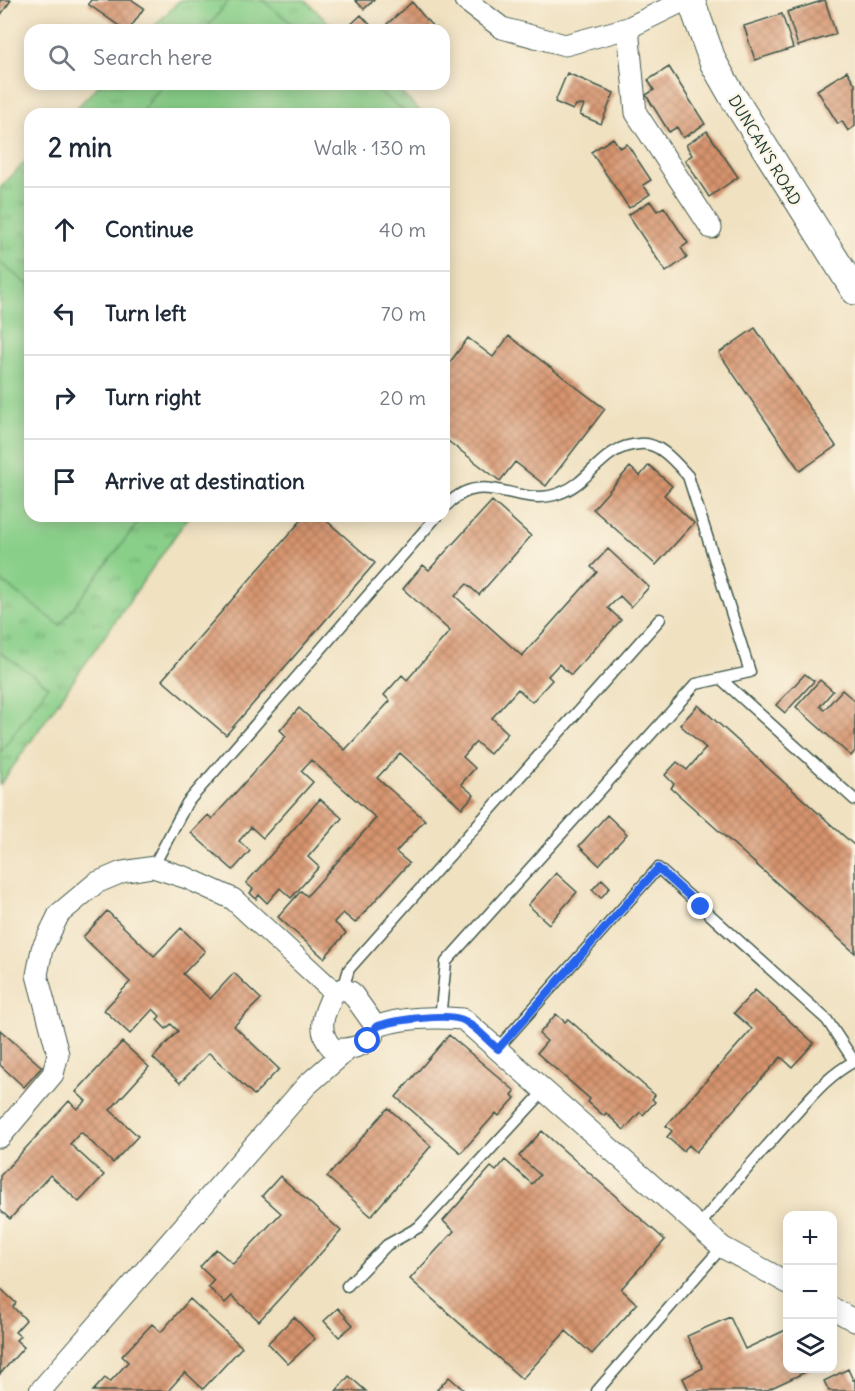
<!DOCTYPE html>
<html lang="en">
<head>
<meta charset="utf-8">
<style>
	body { margin:0; font-family:Delius,sans-serif; background:#f2f2f3; color:#1f2937 }
	.controls { position:absolute; right:18px; bottom:18px; display:grid; overflow:hidden; border-radius:12px; box-shadow:0 3px 15px #0003 }
	.controls button { width:54px; height:54px; display:grid; place-items:center; padding:0; border:0; border-bottom:2px solid #e0e1e3; background:#fff; color:#1f2937; font:30px sans-serif }
	.stop { position:absolute; width:18px; height:18px; margin:-14px; border:4px solid #2563eb; border-radius:50%; background:#fff }
	.stop.end { background:#2563eb; border-color:#fff; box-shadow:0 2px 6px #0008 }
	.list { margin:0; padding:0; list-style:none }
	h2 { display:flex; justify-content:space-between; align-items:center; height:78px; margin:0; padding:0 24px; font-size:26px }
	h2 small { font-size:20px; font-weight:400; color:#747a83 }
	.list li { display:grid; grid-template-columns:39px 1fr auto; gap:18px; align-items:center; box-sizing:border-box; height:84px; padding:0 24px; border-top:2px solid #e0e1e3 }
	.list b { display:block; font-size:22px; white-space:nowrap }
	.list em { font-size:20px; font-style:normal; color:#747a83 }
	.icon { flex:none; width:33px; height:33px; fill:none; stroke:currentColor; stroke-width:2; stroke-linecap:round; stroke-linejoin:round }
	.map { position:relative; flex:none; width:855px; height:1391px; overflow:hidden }
	.search { position:absolute; background:#fff; box-shadow:0 3px 15px #0003; left:24px; top:24px; width:426px; height:66px; display:flex; align-items:center; gap:15px; box-sizing:border-box; padding:0 21px; border-radius:18px; color:#747a83; font-size:22px }
	.panel { position:absolute; background:#fff; box-shadow:0 3px 15px #0003; left:24px; top:108px; width:426px; height:414px; border-radius:18px }
	.map>svg:first-child { display:block }
	.grass { fill:url(#grass-tufts); stroke:#54865e; stroke-width:1.5 }
	.garden { fill:#89cf89; stroke:#54865e; stroke-width:1.5 }
	.building { fill:url(#building-cross-hatch) }
	.lines { fill:none; stroke-linecap:round; stroke-linejoin:round }
	.service-casing { stroke:#3e5649; stroke-width:13 }
	.minor-casing { stroke:#3e5649; stroke-width:23 }
	.tertiary-casing { stroke:#3e5649; stroke-width:29 }
	.service { stroke:#fff; stroke-width:10 }
	.minor { stroke:#fff; stroke-width:21 }
	.tertiary { stroke:#fff; stroke-width:27 }
	.route { stroke:#2563eb; stroke-width:8 }
	.labels { text-anchor:middle; stroke-width:4.5; stroke-linejoin:round; paint-order:stroke }
	.street-label { font-size:16px; fill:#1f3d34; stroke:#fcf5e5 }
</style>
</head>
<body>
<div class="map">
<svg width="855" height="1391" viewBox="0 0 855 1391">
	<defs>
		<pattern id="grass-tufts" width="24" height="20" patternUnits="userSpaceOnUse" patternTransform="scale(1.5)"><rect width="24" height="20" fill="#89cf89"/><path d="M3 7l-1-3M5 7V3M7 7l1-3M15 17l-1-3M17 17v-4M19 17l1-3" fill="none" stroke="#6fa971"/></pattern>
		<pattern id="building-cross-hatch" width="8" height="8" patternUnits="userSpaceOnUse" patternTransform="scale(1.5)"><rect width="8" height="8" fill="#d6936d"/><path d="M0 0l8 8M0 8l8-8" fill="none" stroke="#ad795a"/></pattern>
	</defs>
	<rect width="100%" height="100%" fill="#fcf5e5"/>
	<filter id="ink" filterUnits="userSpaceOnUse"><feTurbulence type="fractalNoise" baseFrequency=".0167" numOctaves="2"/><feDisplacementMap in="SourceGraphic" scale="12" xChannelSelector="R" yChannelSelector="G"/><feConvolveMatrix kernelMatrix="1 2 1 2 8 2 1 2 1" color-interpolation-filters="sRGB"/></filter>
	<filter id="wash" filterUnits="userSpaceOnUse"><feTurbulence type="fractalNoise" baseFrequency=".008" numOctaves="4" result="noise"/><feDisplacementMap in="SourceGraphic" scale="24" xChannelSelector="R" yChannelSelector="G"/><feGaussianBlur stdDeviation="1.35" result="paint"/><feColorMatrix in="noise" values="0 0 0 0 0 0 0 0 0 0 0 0 0 0 0 0 0 1.4 0 .05"/><feComposite in="paint" operator="in"/></filter>
	<g filter="url(#wash)">
		<rect width="100%" height="100%" fill="#f0e1c1"/>
		<path class="grass" d="M180,0H305L336,30H151Z
			M100,84H392L423,114H71Z
			M30,157V516H189L0,785V188Z"/>
		<path class="garden" d="M229,0H262L300,30H206Z
			M163,84H369L408,114H140Z
			M0,263L30,286V516H143L60,625L0,580Z
			M0,652L48,686L0,753Z"/>
		<g id="blocks">
			<path class="building" d="M0,0H11L0,16Z
				M91,0H132L144,8L129,30H125L88,4Z
				M355,0H374L364,9Z
				M825,0L836,34L798,46L787,12Z
				M412,2L425,18L436,30H392L387,24Z
				M782,14L793,48L755,60L744,26Z
				M361,15L375,30H345Z
				M669,67L705,124L683,138L677,127L669,132L646,95L654,90L648,80Z
				M847,71L855,84V126L848,131L842,121L838,124L817,90Z
				M567,73L614,93L601,124L580,115L584,105H576L573,110L555,102Z
				M707,131L738,177L709,197L685,160L692,155L686,145Z
				M613,138L620,148L627,144L651,180L643,185L650,194L629,208L591,152Z
				M650,201L657,211L664,207L688,243L681,248L687,257L666,272L628,215Z
				M755,328L836,446L800,471L719,353Z
				M509,336L605,409L546,486L515,462L500,481L444,438V370L468,338L493,357Z
				M649,465L672,486L664,495L694,523L656,565L593,509L630,467L640,476Z
				M492,501L531,536L479,595L467,584L455,596L522,656L597,572L591,567L608,549L649,587L631,607L620,596L608,608L621,620L571,675L559,664L548,676L552,680L532,702L518,689L492,718L508,733L490,754L476,742L463,757L475,768L461,784L474,795L462,808L400,753L377,778L425,820L396,852L409,863L355,923L343,913L334,922L346,933L324,958L278,917L301,891L307,896L376,818L311,760L301,771L313,782L263,838L251,827L239,841L250,851L233,870L191,833L208,815L212,819L286,736L280,730L299,708L345,750L390,701L384,695L402,675L407,680L450,631L403,589L423,565L429,570Z
				M305,516H321L375,563L226,735L162,680Z
				M805,674L814,681L785,713L776,705Z
				M820,680L833,691L820,706L824,710L842,690L855,701V751L851,756L796,707Z
				M698,705L855,846V953L671,788L674,784L665,775L677,762L687,770L706,748L680,725Z
				M320,799L342,818L308,857L319,867L291,898L280,888L267,903L259,895L256,899L250,893L253,889L246,883Z
				M607,815L627,834L599,865L579,846Z
				M556,873L577,892L549,924L528,905Z
				M602,879L610,887L601,898L592,890Z
				M107,911L154,956L181,928L205,951L183,974L210,999L234,973L261,999L234,1026L279,1069L254,1095L209,1053L180,1083L153,1058L178,1031L171,1024L166,1029L157,1020L160,1016L153,1009L130,1034L104,1010L130,982L83,937Z
				M755,990L814,1043L792,1067L781,1057L696,1152L689,1145L683,1151L667,1137L672,1131L666,1126L752,1029L734,1013Z
				M556,1014L565,1022L568,1019L655,1095L652,1099L655,1102L643,1115L640,1112L624,1130L606,1113L604,1116L588,1102L590,1099L537,1053L547,1041L539,1034Z
				M0,1030L42,1067L24,1087L0,1065Z
				M449,1035L515,1091L512,1095L515,1098L499,1116L496,1113L461,1153L396,1097Z
				M122,1042L149,1067L110,1110L138,1136L113,1163L81,1132L70,1144L104,1175L79,1202L50,1175L10,1219L0,1210V1176L69,1101L77,1109L86,1101L76,1092Z
				M388,1108L431,1146L371,1216L327,1177Z
				M542,1131L665,1240L621,1289L637,1304L592,1354L566,1331L522,1379L410,1279L454,1231L443,1221L491,1167L496,1171L505,1160L532,1184L540,1175L519,1156Z
				M280,1176L341,1231L259,1321L232,1296L225,1303L208,1287L214,1280L200,1267L216,1249L233,1264L281,1213L262,1196Z
				M0,1288L16,1303L13,1307L26,1320L15,1332L20,1336L16,1340L24,1347L0,1374Z
				M190,1299L242,1347L203,1389L185,1372L168,1391H93L105,1378L110,1382L128,1362L122,1356L152,1324L161,1332Z
				M338,1308L353,1325L339,1337L324,1321Z
				M294,1317L315,1339L288,1364L268,1343Z
				M730,1317L745,1349L788,1329V1368H814L765,1391H689L683,1378L703,1368L687,1336Z
				M848,1369L853,1380L855,1379V1391H829L824,1381Z
				M349,1376L366,1391H336Z
				M449,1377L465,1391H436Z"/>
		</g>
	</g>
	<g filter="url(#ink)">
		<use href="#blocks" fill-opacity="0" stroke="#3e5649" stroke-width="1.5"/>
		<g class="lines">
			<defs>
				<path id="service" d="M721,679L855,800
					M153,867L187,803L437,516
					M343,989L349,969L660,619
					M440,1018L446,962L696,684L750,672L688,476C676,463 660,442 640,444C601,446 592,482 560,493C516,510 483,464 444,508
					M497,1049L658,868L827,1020L854,1061
					M699,1226C728,1189 759,1155 790,1120C810,1098 828,1075 855,1061
					M347,1286L387,1245L419,1227L544,1091
					M597,1391L722,1247"/>
				<path id="minor" d="M465,0L502,28L565,45L628,28L685,0
					M628,28L636,113L711,228
					M343,989L351,992L376,1027C372,1046 350,1050 333,1049C315,1031 324,1012 334,992Z
					M376,1027C402,1016 436,1017 463,1019L722,1247L788,1283
					M0,1137L53,1074L58,1054L37,975L42,949L59,914L96,883L122,872L153,867L187,878L233,899L334,992
					M832,1308L855,1321
					M40,1391L307,1085L347,1050"/>
				<path id="tertiary" d="M691,0L713,62L733,97L855,291"/>
			</defs>
			<use href="#service" class="service-casing"/>
			<use href="#minor" class="minor-casing"/>
			<use href="#tertiary" class="tertiary-casing"/>
			<use href="#service" class="service"/>
			<use href="#minor" class="minor"/>
			<use href="#tertiary" class="tertiary"/>
		</g>
	</g>
	<g class="lines" filter="url(#ink)">
		<path class="route" d="M368,1041L375,1034L376,1027C392,1020 451,1012 465,1021C477,1028 487,1040 498,1049L658,868L701,907"/>
	</g>
	<g class="labels">
		<g class="street-label">
			<text transform="translate(765 150) rotate(59)" y="6">DUNCAN'S ROAD</text>
		</g>
	</g>
</svg>
<div class="controls">
<button>+</button>
<button>−</button>
<button><svg class="icon" aria-label="layers" viewBox="0 0 24 24"><path d="M12 4l9 5-9 5-9-5zM3 14l9 5 9-5"/></svg></button>
</div>
<div class="stop" style="left:368px;top:1041px"></div>
<div class="stop end" style="left:701px;top:907px"></div>
<div class="search"><svg class="icon" aria-label="search" viewBox="0 0 24 24"><circle cx="10" cy="10" r="6"/><path d="M15 15l6 6"/></svg>Search here</div>
<section class="panel">
<h2>2 min<small>Walk · 130 m</small></h2>
<ul class="list">
<li><svg class="icon" aria-label="ahead" viewBox="0 0 24 24"><path d="M12 20V5M6 11l6-6 6 6"/></svg><div><b>Continue</b></div><em>40 m</em></li>
<li><svg class="icon" aria-label="left" viewBox="0 0 24 24"><path d="M17 20v-9H6M10 6l-5 5 5 5"/></svg><div><b>Turn left</b></div><em>70 m</em></li>
<li><svg class="icon" aria-label="right" viewBox="0 0 24 24"><path d="M7 20v-9h11M14 6l5 5-5 5"/></svg><div><b>Turn right</b></div><em>20 m</em></li>
<li><svg class="icon" aria-label="arrive" viewBox="0 0 24 24"><path d="M6 21V4h12l-3 4 3 4H6"/></svg><div><b>Arrive at destination</b></div></li>
</ul>
</section>
</div>
</body>
</html>
